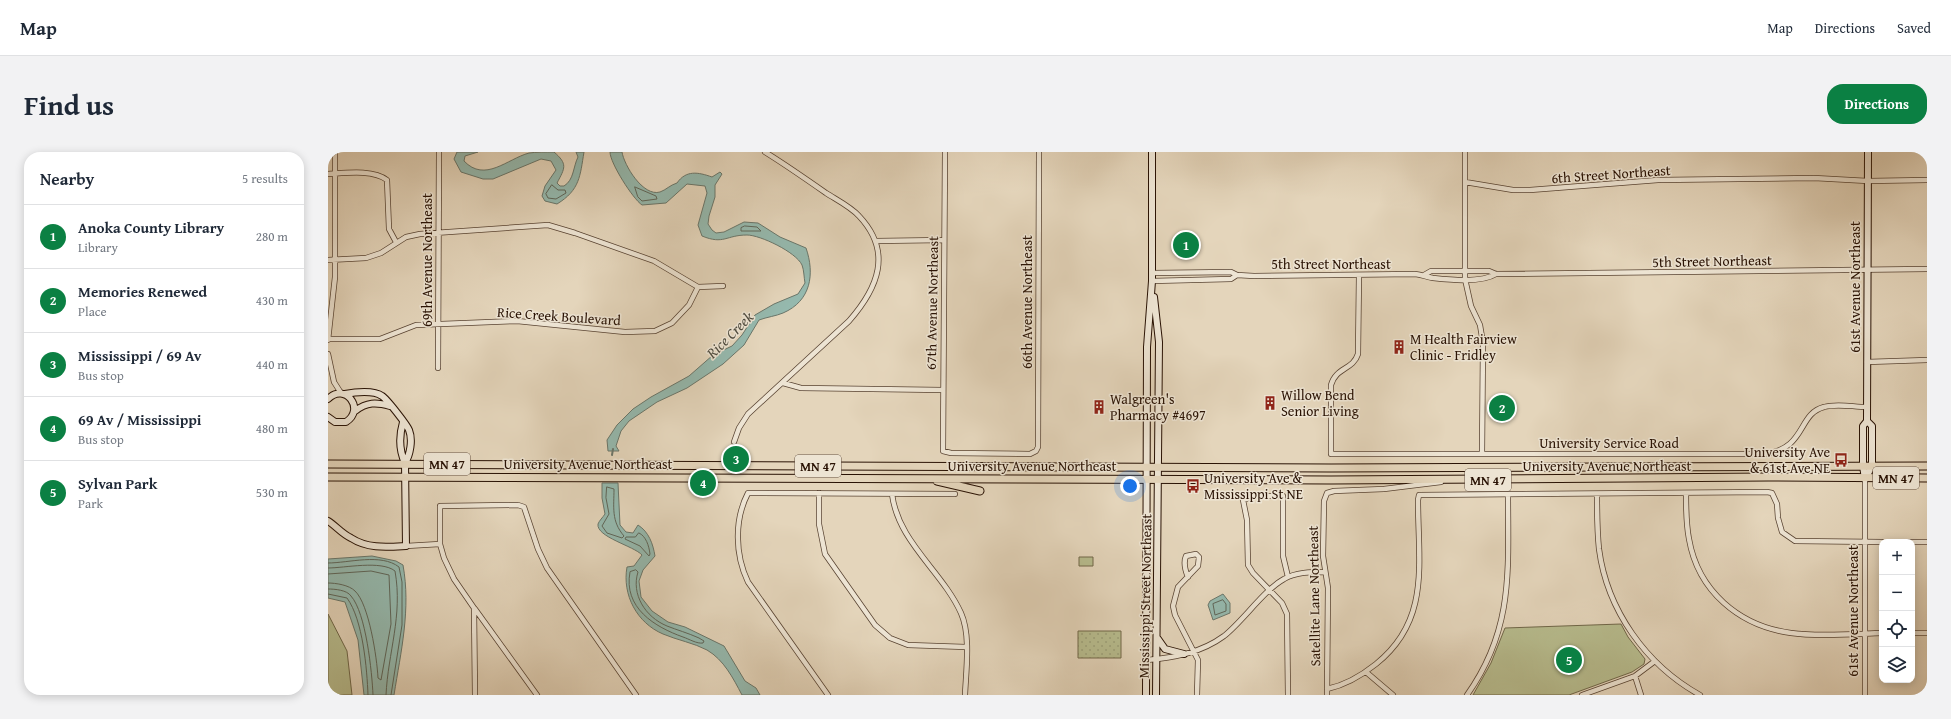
<!DOCTYPE html>
<html lang="en">
<head>
<meta charset="utf-8">
<style>
	body { margin:0; font-family:"Gentium Book Plus",serif; background:#f2f2f3; color:#1f2937 }
	.controls { position:absolute; right:12px; bottom:12px; display:grid; overflow:hidden; border-radius:8px; box-shadow:0 2px 10px #0003 }
	.controls button { width:36px; height:36px; display:grid; place-items:center; padding:0; border:0; border-bottom:1px solid #e0e1e3; background:#fff; color:#1f2937; font:20px sans-serif }
	.you { position:absolute; left:802px; top:334px; width:14px; height:14px; margin:-10px; border:3px solid #fff; border-radius:50%; background:#1a73e8; box-shadow:0 0 0 6px #1a73e833 }
	.badge { display:grid; place-items:center; width:26px; height:26px; border-radius:50%; background:#0b8043; color:#fff; font-size:13px; font-weight:700 }
	.pin { position:absolute; translate:-50% -50%; border:2px solid #fff; box-shadow:0 1px 4px #0006 }
	.list { margin:0; padding:0; list-style:none }
	h2 { display:flex; justify-content:space-between; align-items:center; height:52px; margin:0; padding:0 16px; font-size:17px }
	h2 small { font-size:13px; font-weight:400; color:#747a83 }
	.list li { display:grid; grid-template-columns:26px 1fr auto; gap:12px; align-items:center; box-sizing:border-box; height:64px; padding:0 16px; border-top:1px solid #e0e1e3 }
	.list b { display:block; font-size:15px; white-space:nowrap }
	.list p { margin:0; font-size:13px; white-space:nowrap; color:#747a83 }
	.list em { font-size:13px; font-style:normal; color:#747a83 }
	.icon { flex:none; width:22px; height:22px; fill:none; stroke:currentColor; stroke-width:2; stroke-linecap:round; stroke-linejoin:round }
	.map { position:relative; flex:none; width:1599px; height:543px; overflow:hidden; border-radius:16px }
	header { display:flex; align-items:center; gap:24px; box-sizing:border-box; height:56px; padding:0 20px; background:#fff; border-bottom:1px solid #e0e1e3 }
	header strong { font-size:19px }
	nav { display:flex; gap:22px; margin-inline-start:auto; font-size:14px }
	.intro { display:flex; align-items:center; justify-content:space-between; box-sizing:border-box; height:96px; padding:0 24px }
	h1 { margin:0; font-size:28px }
	.button { padding:10px 18px; border-radius:16px; background:#0b8043; color:#fff; font-size:14px; font-weight:700 }
	main { display:flex; gap:24px; padding:0 24px }
	aside { flex:1; background:#fff; border-radius:16px; box-shadow:0 2px 10px #0003 }
	.map>svg:first-child { display:block }
	.grass { fill:url(#grass-dots); stroke:#706749 }
	.park { fill:#b7bc8e; stroke:#706749 }
	.water { fill:#95b9ae; stroke:#6a766a }
	.lines { fill:none; stroke-linecap:round; stroke-linejoin:round }
	.shore { stroke:#5f6659; stroke-width:1 }
	.stream { stroke:#6a766a; stroke-width:2 }
	.street-casing { stroke:#584332; stroke-width:6 }
	.secondary-casing { stroke:#291204; stroke-width:8 }
	.primary-casing { stroke:#291204; stroke-width:9 }
	.street { stroke:#ede4d3; stroke-width:4.5 }
	.secondary { stroke:#ede4d3; stroke-width:6 }
	.primary { stroke:#e4d5bb; stroke-width:7 }
	.labels { text-anchor:middle; stroke-width:3; stroke-linejoin:round; paint-order:stroke }
	.shield { fill:#ede4d3; stroke:#645142; stroke-width:1 }
	.shield-label { font-size:13px; font-weight:bold; fill:#291204 }
	.street-label { font-size:14px; fill:#291204; stroke:#ede4d3 }
	.poi-label { font-size:14px; fill:#291204; stroke:#ede4d3; text-anchor:start }
	.water-label { font-size:15px; font-style:italic; fill:#4f4c40; stroke:#ede4d3 }
</style>
</head>
<body>
<header>
<strong>Map</strong>
<nav><a>Map</a><a>Directions</a><a>Saved</a></nav>
</header>
<div class="intro"><h1>Find us</h1><a class="button">Directions</a></div>
<main>
<aside>
<h2>Nearby<small>5 results</small></h2>
<ul class="list">
<li><span class="badge">1</span><div><b>Anoka County Library</b><p>Library</p></div><em>280 m</em></li>
<li><span class="badge">2</span><div><b>Memories Renewed</b><p>Place</p></div><em>430 m</em></li>
<li><span class="badge">3</span><div><b>Mississippi / 69 Av</b><p>Bus stop</p></div><em>440 m</em></li>
<li><span class="badge">4</span><div><b>69 Av / Mississippi</b><p>Bus stop</p></div><em>480 m</em></li>
<li><span class="badge">5</span><div><b>Sylvan Park</b><p>Park</p></div><em>530 m</em></li>
</ul>
</aside>
<div class="map">
<svg width="1599" height="543" viewBox="0 0 1599 543">
	<defs>
		<pattern id="grass-dots" width="8" height="8" patternUnits="userSpaceOnUse"><rect width="8" height="8" fill="#b7bc8e"/><path d="M2 2h.1M6 6h.1" fill="none" stroke="#9da179" stroke-width="1.8" stroke-linecap="round"/></pattern>
	</defs>
	<rect width="100%" height="100%" fill="#e4d5bb"/>
	<filter id="stains"><feTurbulence type="fractalNoise" baseFrequency=".005" numOctaves="4"/><feColorMatrix values="0 0 0 0 .2 0 0 0 0 .09 0 0 0 0 .02 0 0 0 .5 -.17"/></filter>
	<radialGradient id="worn" r=".72"><stop offset=".6" stop-color="#630" stop-opacity="0"/><stop offset="1" stop-color="#630" stop-opacity=".3"/></radialGradient>
	<path class="grass" d="M750,479H793V506H750Z"/>
	<path class="park" d="M751,405H765V414H751Z
		M0,462L19,499L24,543H0Z
		M1293,472L1300,485L1317,507L1316,512L1304,520L1241,543H1145L1163,511L1177,476Z"/>
	<path class="water" d="M129,0H150L137,4L136,9C157,31 179,7 201,1C208,0 218,0 226,0C240,12 237,16 229,31L232,34H236C246,28 245,15 250,5L248,0H256C252,24 252,38 229,52L217,49L214,44L217,34L228,18L223,9L213,7L165,27H155L133,20L126,7Z
		M282,0H294C296,13 315,45 332,40C338,38 342,33 349,31C358,18 370,20 384,25L392,20L394,22L387,33V45L381,64L380,72L384,78L388,81L396,80L416,70L430,71L452,85L478,96C487,122 483,149 455,161C448,164 439,165 431,168L416,193L395,212L359,236L329,250L301,269L293,279L288,294L291,299H280L279,288L289,273L305,257L323,245L361,224L385,203L404,194L414,183L427,163L446,152L470,142L477,131C476,126 476,118 474,113C468,100 432,83 419,83C398,83 396,93 374,84L370,73L379,41L377,34L359,32L338,51L314,53C305,47 282,11 282,0Z
		M274,331H290L292,373L298,380L305,381L310,373C321,380 325,392 327,404L315,418L311,429L313,445L324,459L340,470L357,475L396,494L417,529L428,536L432,543H414C405,526 396,508 379,498C366,491 349,488 335,482C309,471 294,443 299,415L306,414L314,403C306,394 268,385 270,372C271,369 275,365 277,362L274,346Z
		M44,404L68,409L75,413C83,457 73,499 66,543H36L30,488L17,450L0,446V407Z
		M895,442L902,451V461L885,468L880,453L882,449Z"/>
	<g class="lines">
		<path class="shore" d="M224,33L230,38H237L238,41L228,47L220,46L218,42Z
			M307,35L328,44L329,47L314,49L310,45Z
			M417,74L429,75L433,79H413V76Z
			M279,335L286,337C286,355 283,369 296,384L294,386L279,381L274,374L281,362L278,346Z
			M311,381C318,384 321,394 322,402L321,404L312,394L297,387L298,385H307Z
			M0,411C21,411 53,401 71,415L74,430V473L63,543
			M0,416C17,416 53,408 67,419C75,464 60,500 58,543
			M308,418L310,420C303,442 317,465 339,474C349,478 360,481 371,486L376,489L375,491C369,492 361,487 355,485C327,475 295,456 302,420Z
			M0,422L43,419L61,423L63,472L53,528L50,526C49,506 41,452 27,439C21,433 8,431 0,431
			M0,437C7,437 19,438 23,444C38,461 44,520 45,543
			M0,442L19,446C35,468 39,517 40,543
			M895,448L898,452V459L887,463L885,452Z"/>
		<path class="stream" d="M284,303L285,297"/>
		<defs>
			<path id="street" d="M617,0L615,299L623,301L702,302L708,299L710,295L711,0
				M1137,0V127L1143,154L1152,173L1155,191L1154,302
				M0,22C17,21 45,17 59,28L61,77L68,90
				M1137,30L1185,38H1202L1330,28L1486,26L1540,29L1599,28
				M548,89L616,88
				M0,108L38,106L53,101L78,85L92,82L220,73L247,81L326,109L370,135L395,134
				M824,121L903,120L909,123L926,124L1087,122C1094,123 1099,125 1105,126C1123,128 1153,131 1168,122
				M1031,123L1030,202C1025,218 1008,215 1003,233V302H1436C1479,297 1469,262 1496,255C1509,251 1525,255 1539,255
				M1096,123L1103,119H1161L1168,122L1599,117
				M824,129L903,127L909,123
				M0,187H52L88,173L189,169L297,180L327,179L344,171L361,153L370,135
				M0,188L7,125V0
				M0,202L6,230L13,241
				M1539,210L1599,208
				M110,216L111,0
				M455,231L473,236L615,238
				M406,290L411,276L420,262L521,169C550,136 565,100 531,64C523,55 509,48 498,41C478,27 458,13 437,0
				M491,341V372L497,402L547,473L562,486L580,493L638,495
				M1358,341C1358,356 1358,372 1361,387C1370,439 1411,474 1463,481C1490,485 1526,482 1554,481
				M564,342C570,390 614,419 633,461C643,483 638,519 637,543
				M1269,342C1269,360 1269,378 1271,397C1279,458 1318,513 1372,543
				M1573,390H1599
				M78,394L112,392
				M860,425C857,418 855,411 858,404L868,402L871,405L870,414L850,435L845,454L847,463L870,508L869,543
				M960,425L955,404V344H927L915,348L919,368L920,413L925,421L954,451L959,462L960,543
				M147,457L209,543
				M1584,481H1599
				M818,508C845,506 873,501 896,484C915,469 936,438 956,427C968,420 983,420 997,420
				M1038,520L1065,543
				M1307,524L1313,543
				M999,537C1018,533 1033,524 1048,512C1103,468 1090,411 1090,348L1091,343L1439,340L1444,341L1449,352L1450,366L1454,380L1467,389L1554,390
				M147,543L146,456L126,427L116,406L112,392V354L190,353L196,355L210,397L219,416L308,543
				M500,543L420,430C407,403 406,368 420,341L627,342
				M999,543L1000,436L995,404L996,349L999,341L1006,339L1056,337L1113,330
				M1139,543C1186,477 1180,418 1180,342
				M1254,543L1307,524L1327,509
				M1537,543V327"/>
			<path id="secondary" d="M826,145L831,190L828,543
				M17,242C27,240 46,238 54,244C59,247 79,273 81,278C85,288 82,303 77,311
				M0,247C17,230 38,257 18,270H7L0,265
				M27,259C39,250 48,250 62,254
				M1537,327L1535,314V274L1539,269L1540,0
				M1537,327L1544,314V274L1539,269
				M0,369C8,374 14,382 23,386C40,397 59,395 78,394L77,311C71,298 71,284 75,270
				M830,487L837,497L856,502
				M818,543L819,195L824,129V0"/>
			<path id="primary" d="M0,312L1003,316L1599,314
				M0,325L1003,328L1440,325L1599,326
				M609,329L652,339"/>
		</defs>
		<use href="#street" class="street-casing"/>
		<use href="#secondary" class="secondary-casing"/>
		<use href="#primary" class="primary-casing"/>
		<use href="#street" class="street"/>
		<use href="#secondary" class="secondary"/>
		<use href="#primary" class="primary"/>
	</g>
	<defs>
		<symbol id="building-bare" viewBox="-9 -9 18 18"><path d="M-4-6H4V6H1V3H-1V6H-4ZM-2.5-4.3h1.7v1.8h-1.7ZM.8-4.3h1.7v1.8H.8ZM-2.5-1h1.7V.8h-1.7ZM.8-1h1.7V.8H.8Z" fill="#8f2418" stroke="#ede4d3" stroke-width="2.5" paint-order="stroke"/></symbol>
		<symbol id="bus-bare" viewBox="-9 -9 18 18"><path d="M-5-6H5V4H4V6H2V4H-2V6H-4V4H-5ZM-3.5-4V0h7V-4ZM-3.5 1.2v1.5H-2V1.2ZM2 1.2v1.5H3.5V1.2Z" fill="#8f2418" stroke="#ede4d3" stroke-width="2.5" paint-order="stroke"/></symbol>
	</defs>
	<g fill-rule="evenodd">
		<use href="#building-bare" x="1061" y="185" width="20" height="20"/>
		<use href="#building-bare" x="932" y="241" width="20" height="20"/>
		<use href="#building-bare" x="761" y="245" width="20" height="20"/>
		<use href="#bus-bare" x="1503" y="298" width="20" height="20"/>
		<use href="#bus-bare" x="855" y="324" width="20" height="20"/>
	</g>
	<g class="labels">
		<g class="shield">
			<rect x="96" y="301" width="46" height="22" rx="3"/>
			<rect x="467" y="303" width="46" height="22" rx="3"/>
			<rect x="1545" y="315" width="46" height="22" rx="3"/>
			<rect x="1137" y="317" width="46" height="22" rx="3"/>
		</g>
		<g class="shield-label">
			<text x="119" y="317">MN 47</text>
			<text x="490" y="319">MN 47</text>
			<text x="1568" y="331">MN 47</text>
			<text x="1160" y="333">MN 47</text>
		</g>
		<g class="street-label">
			<text transform="translate(1283 22) rotate(-4)" y="5">6th Street Northeast</text>
			<text transform="translate(99 108) rotate(-90)" y="5">69th Avenue Northeast</text>
			<text transform="translate(1384 109) rotate(-1)" y="5">5th Street Northeast</text>
			<text x="1003" y="117">5th Street Northeast</text>
			<text transform="translate(1527 135) rotate(-90)" y="5">61st Avenue Northeast</text>
			<text transform="translate(699 150) rotate(-90)" y="5">66th Avenue Northeast</text>
			<text transform="translate(604 151) rotate(-89)" y="5">67th Avenue Northeast</text>
			<text transform="translate(231 164) rotate(4)" y="5">Rice Creek Boulevard</text>
			<text x="1281" y="296">University Service Road</text>
			<text x="260" y="317">University Avenue Northeast</text>
			<text x="704" y="319">University Avenue Northeast</text>
			<text x="1279" y="319">University Avenue Northeast</text>
			<text transform="translate(817 444) rotate(-89)" y="5">Mississippi Street Northeast</text>
			<text transform="translate(986 444) rotate(-91)" y="5">Satellite Lane Northeast</text>
			<text transform="translate(1525 459) rotate(-90)" y="5">61st Avenue Northeast</text>
		</g>
		<g class="poi-label">
			<text x="1082" y="192">M Health Fairview<tspan x="1082" dy="16">Clinic - Fridley</tspan></text>
			<text x="953" y="248">Willow Bend<tspan x="953" dy="16">Senior Living</tspan></text>
			<text x="782" y="252">Walgreen's<tspan x="782" dy="16">Pharmacy #4697</tspan></text>
			<text x="1502" y="305" text-anchor="end">University Ave<tspan x="1502" dy="16">&amp; 61st Ave NE</tspan></text>
			<text x="876" y="331">University Ave &amp;<tspan x="876" dy="16">Mississippi St NE</tspan></text>
		</g>
		<g class="water-label">
			<text transform="translate(402 183) rotate(-45)" y="5">Rice Creek</text>
		</g>
	</g>
	<rect width="100%" height="100%" filter="url(#stains)"/>
	<rect width="100%" height="100%" fill="url(#worn)"/>
</svg>
<div class="controls">
<button>+</button>
<button>−</button>
<button><svg class="icon" aria-label="locate" viewBox="0 0 24 24"><circle cx="12" cy="12" r="6"/><path d="M12 2v4M12 18v4M2 12h4M18 12h4"/></svg></button>
<button><svg class="icon" aria-label="layers" viewBox="0 0 24 24"><path d="M12 4l9 5-9 5-9-5zM3 14l9 5 9-5"/></svg></button>
</div>
<div class="you"></div>
<div class="pin badge" style="left:858px;top:93px">1</div>
<div class="pin badge" style="left:1174px;top:256px">2</div>
<div class="pin badge" style="left:408px;top:307px">3</div>
<div class="pin badge" style="left:375px;top:331px">4</div>
<div class="pin badge" style="left:1241px;top:508px">5</div>
</div>
</main>
</body>
</html>
